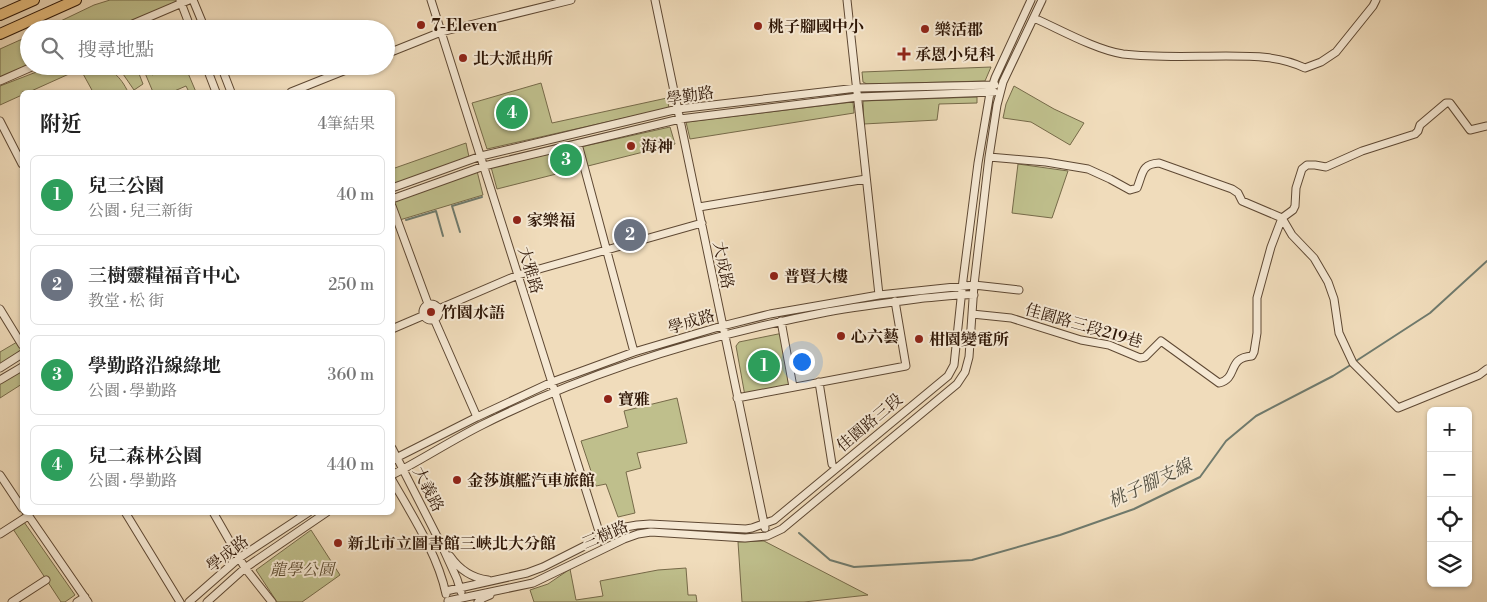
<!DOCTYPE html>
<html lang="zh-TW">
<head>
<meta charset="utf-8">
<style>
	body { margin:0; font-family:"Libre Bodoni","Noto Serif TC",serif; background:#f2f2f2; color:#222 }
	.controls { position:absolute; right:15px; bottom:15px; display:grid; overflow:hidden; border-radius:8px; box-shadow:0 1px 4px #0004 }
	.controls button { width:45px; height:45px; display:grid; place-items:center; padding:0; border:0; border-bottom:1px solid #e0e0e0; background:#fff; color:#222; font:25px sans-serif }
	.you { position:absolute; left:801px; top:361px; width:18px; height:18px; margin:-12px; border:4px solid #fff; border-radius:50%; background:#1a73e8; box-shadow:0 0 0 8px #1a73e833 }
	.badge { display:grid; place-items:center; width:32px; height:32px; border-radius:50%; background:#0b8043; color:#fff; font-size:16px; font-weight:700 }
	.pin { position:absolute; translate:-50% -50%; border:2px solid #fff; box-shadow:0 1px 5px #0006 }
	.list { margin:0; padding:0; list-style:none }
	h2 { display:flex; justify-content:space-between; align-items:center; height:65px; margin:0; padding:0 20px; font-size:21px }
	h2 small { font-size:16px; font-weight:400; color:#767676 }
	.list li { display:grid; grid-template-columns:32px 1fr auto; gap:15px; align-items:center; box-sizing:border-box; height:80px; margin:0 10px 10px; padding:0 10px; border:1px solid #e0e0e0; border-radius:8px }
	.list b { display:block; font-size:19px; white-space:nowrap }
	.list p { margin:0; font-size:16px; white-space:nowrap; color:#767676 }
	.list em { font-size:16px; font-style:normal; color:#767676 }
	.icon { flex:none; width:28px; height:28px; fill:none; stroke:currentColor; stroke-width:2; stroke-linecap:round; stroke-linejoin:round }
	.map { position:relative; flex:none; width:1487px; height:602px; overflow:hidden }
	.search { position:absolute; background:#fff; box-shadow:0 1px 4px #0004; left:20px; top:20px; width:375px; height:55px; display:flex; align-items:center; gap:12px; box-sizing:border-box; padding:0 18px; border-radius:28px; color:#767676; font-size:19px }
	.panel { position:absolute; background:#fff; box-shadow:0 1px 4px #0004; left:20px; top:90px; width:375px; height:425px; border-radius:8px }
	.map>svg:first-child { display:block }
	.green { fill:#bfbf8c; stroke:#766a49 }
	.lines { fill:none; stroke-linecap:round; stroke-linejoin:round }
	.stream { stroke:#6f7a6d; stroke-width:2 }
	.minor-casing { stroke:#5e4833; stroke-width:9 }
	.highway-casing { stroke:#2e1606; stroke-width:12 }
	.minor { stroke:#f5e8d3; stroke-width:7 }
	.highway { stroke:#e8be7e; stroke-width:10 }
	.poi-dot { fill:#8f2418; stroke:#f5e8d3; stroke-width:2 }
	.labels { text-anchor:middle; stroke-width:4; stroke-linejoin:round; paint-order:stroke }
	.poi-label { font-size:16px; font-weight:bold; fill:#2e1606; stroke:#f5e8d3; text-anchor:start }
	.street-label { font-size:16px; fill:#2e1606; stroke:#f5e8d3 }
	.park-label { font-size:16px; font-style:italic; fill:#5a492e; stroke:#f5e8d3 }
	.water-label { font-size:18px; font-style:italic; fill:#545042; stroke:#f5e8d3 }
</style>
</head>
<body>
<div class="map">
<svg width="1487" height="602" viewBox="0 0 1487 602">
	<rect width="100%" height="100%" fill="#f0dcbb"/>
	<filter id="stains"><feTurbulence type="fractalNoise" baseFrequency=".004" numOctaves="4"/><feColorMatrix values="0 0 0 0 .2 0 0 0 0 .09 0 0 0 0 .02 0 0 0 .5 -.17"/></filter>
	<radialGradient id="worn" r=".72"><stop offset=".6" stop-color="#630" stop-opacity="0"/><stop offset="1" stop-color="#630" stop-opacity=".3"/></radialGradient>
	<path class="green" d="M110,0H189L121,29H44L94,5Z
		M29,36V66L0,81V49Z
		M52,66H66L69,74L29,92H22V95L0,105V86Z
		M93,66C110,66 121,77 128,92H93L82,72Z
		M114,66H136L143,84L134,90L123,74Z
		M142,66H149L152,75L172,66H185L196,92H189L186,86L172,92H153Z
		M991,67L985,81L867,84L863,82L862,72Z
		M541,83L552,123L667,98L669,108L487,149L472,103Z
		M1014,86L1054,109L1084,123L1070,145L1031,122L1003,118L1006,104Z
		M977,97V103L939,104L937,120L864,124L863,101Z
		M853,102L854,113L690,139L686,122Z
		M670,127L675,144L497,189L491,167Z
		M466,143L469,157L393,184L392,169Z
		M1018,164L1068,171L1052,218L1012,213Z
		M477,171L483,195L393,222V202Z
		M783,333L793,387L745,396L736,346L739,342Z
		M17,342L22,351L0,364V352Z
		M22,369V384L0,398V383Z
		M677,398L687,443L637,453L641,468L626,472L635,513L618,517L606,484L596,486L581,441L628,427L624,411Z
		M24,522L75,595L65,602H61L13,529Z
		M311,530L340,575L302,602H277L256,570Z
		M764,541L868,595L804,602H742L738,542Z
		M686,568L688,595H696L697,602H534L530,590L548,584L570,569L576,600L603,596L600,581L658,570Z"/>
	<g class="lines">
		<path class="stream" d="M406,220L436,211L443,236
			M460,232L452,206L482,197
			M1356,361L1430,313L1487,261
			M799,533L830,560L854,567L972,560L1060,535L1134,509L1200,477L1226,441L1256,416L1333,376L1352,364"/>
		<defs>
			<path id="minor" d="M180,0L191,29
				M193,0L205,29
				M431,0L602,541
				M655,0L765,528
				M847,0L879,295
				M1034,18C1059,29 1096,50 1123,54C1157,58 1192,56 1226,56C1254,56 1280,56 1305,68L1321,62L1336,52L1373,6L1376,0
				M121,29L189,0
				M386,54L441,32L571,0
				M206,66L216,92
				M221,66L231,92
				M0,81L34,66
				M291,92L356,66
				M0,121L22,164
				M578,144L634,352
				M989,157L1046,162L1088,169L1110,179L1130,190L1137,188C1143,174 1141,164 1159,163L1232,189L1238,193L1242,201L1282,218
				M392,188L481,156L678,109L857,88L995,85
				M392,199L484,166L680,119L858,97L994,92
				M392,206L431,312L477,417
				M699,207L866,179
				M1282,218L1292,235L1314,258L1328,282L1334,299L1339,333L1353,363L1398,408L1479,375L1487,369
				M1282,218L1293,210L1295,206L1296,188L1302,169L1307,165H1315L1326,167L1362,151L1415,134L1418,131L1420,125L1446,103H1450L1470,130L1487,126
				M423 312a8 8 0 1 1 16 0a8 8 0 1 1-16 0Z
				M0,309L22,345
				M972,314L1011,318L1081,340L1109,345L1140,358L1145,357L1161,341L1219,383C1239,378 1226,358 1252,356L1254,352L1257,333V298L1271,247L1282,218
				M781,321L793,387
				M392,329L518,275L702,223
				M0,368L22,354
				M0,380L22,367
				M819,382L832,464
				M737,398L906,366L895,301
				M392,448L442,546L457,579L461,592
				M392,460L477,417L552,382L634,352L722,326L770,314L879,295L974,285L1019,290
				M0,475L22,508
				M392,475C423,459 452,440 482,425C590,371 708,335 827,312C859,306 892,302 924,298C941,297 957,294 974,295
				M392,480C412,515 438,555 446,594
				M26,512L88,602
				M125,512L180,602
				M213,512L245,568L272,602
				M0,534L28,516
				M450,556C459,569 472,578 488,580
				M446,591L527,573L543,567L620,528L637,525L650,524L746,529L752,528L774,520L948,376L954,365L963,280L978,163L990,93L995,78L1031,0
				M448,601L533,583L624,539L638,534L651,532L745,538L767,536L782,529L957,384L965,372L969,357L974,285L989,157L997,105L1003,82L1042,0
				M12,602L46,580
				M77,602L85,597
				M189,602L239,558L309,512
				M207,602L245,568L327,512
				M478,602L483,598L490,595"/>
			<path id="highway" d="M0,15L34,0
				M0,34L76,0"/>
		</defs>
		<use href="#minor" class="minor-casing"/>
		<use href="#highway" class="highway-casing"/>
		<use href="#minor" class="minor"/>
		<use href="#highway" class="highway"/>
	</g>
	<g class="poi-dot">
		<circle cx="421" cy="25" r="5"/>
		<circle cx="758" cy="26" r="5"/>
		<circle cx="925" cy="29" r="5"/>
		<path d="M901.5 46.5h5v5h5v5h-5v5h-5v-5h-5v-5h5z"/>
		<circle cx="463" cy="58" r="5"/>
		<circle cx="631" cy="146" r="5"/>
		<circle cx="517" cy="220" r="5"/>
		<circle cx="774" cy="276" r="5"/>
		<circle cx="431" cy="312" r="5"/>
		<circle cx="841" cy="336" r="5"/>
		<circle cx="919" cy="339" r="5"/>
		<circle cx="608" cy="399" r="5"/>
		<circle cx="457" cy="480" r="5"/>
		<circle cx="338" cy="543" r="5"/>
	</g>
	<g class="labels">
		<g class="poi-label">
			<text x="431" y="31">7-Eleven</text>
			<text x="768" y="32">桃子腳國中小</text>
			<text x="935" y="35">樂活郡</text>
			<text x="915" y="60">承恩小兒科</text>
			<text x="473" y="64">北大派出所</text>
			<text x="641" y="152">海神</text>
			<text x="527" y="226">家樂福</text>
			<text x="784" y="282">普賢大樓</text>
			<text x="441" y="318">竹園水語</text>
			<text x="851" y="342">心六藝</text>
			<text x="929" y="345">柑園變電所</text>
			<text x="618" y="405">寶雅</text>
			<text x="467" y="486">金莎旗艦汽車旅館</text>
			<text x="348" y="549">新北市立圖書館三峽北大分館</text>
		</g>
		<g class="street-label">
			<text transform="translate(690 95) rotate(-9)" y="6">學勤路</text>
			<text transform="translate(724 265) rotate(79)" y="6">大成路</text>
			<text transform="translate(531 270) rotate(73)" y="6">大雅路</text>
			<text transform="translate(691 321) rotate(-17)" y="6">學成路</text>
			<text transform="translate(1084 325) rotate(16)" y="6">佳園路三段219巷</text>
			<text transform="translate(869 422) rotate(-40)" y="6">佳園路三段</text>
			<text transform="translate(429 489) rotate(63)" y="6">大義路</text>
			<text transform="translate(605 534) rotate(-23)" y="6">三樹路</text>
			<text transform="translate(227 553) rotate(-38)" y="6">學成路</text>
		</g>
		<g class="park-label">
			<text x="302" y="575">龍學公園</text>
		</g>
		<g class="water-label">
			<text transform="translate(1150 483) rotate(-25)" y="6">桃子腳支線</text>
		</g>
	</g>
	<rect width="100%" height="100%" filter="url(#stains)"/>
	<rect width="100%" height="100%" fill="url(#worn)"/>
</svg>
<div class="controls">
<button>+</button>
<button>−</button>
<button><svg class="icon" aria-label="locate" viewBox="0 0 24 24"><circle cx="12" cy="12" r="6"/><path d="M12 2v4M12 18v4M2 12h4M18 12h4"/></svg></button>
<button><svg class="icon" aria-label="layers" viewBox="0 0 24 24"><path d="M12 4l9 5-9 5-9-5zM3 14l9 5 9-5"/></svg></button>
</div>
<div class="you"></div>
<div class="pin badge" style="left:764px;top:366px;background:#2e9e5b">1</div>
<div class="pin badge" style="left:630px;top:235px;background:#6b7280">2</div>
<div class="pin badge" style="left:566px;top:160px;background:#2e9e5b">3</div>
<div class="pin badge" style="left:512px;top:113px;background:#2e9e5b">4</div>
<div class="search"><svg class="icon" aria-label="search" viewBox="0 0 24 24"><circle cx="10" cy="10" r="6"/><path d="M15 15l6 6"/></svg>搜尋地點</div>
<section class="panel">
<h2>附近<small>4筆結果</small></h2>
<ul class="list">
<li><span class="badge" style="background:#2e9e5b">1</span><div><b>兒三公園</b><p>公園 · 兒三新街</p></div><em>40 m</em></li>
<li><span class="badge" style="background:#6b7280">2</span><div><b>三樹靈糧福音中心</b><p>教堂 · 松 街</p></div><em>250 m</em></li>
<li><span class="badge" style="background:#2e9e5b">3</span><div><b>學勤路沿線綠地</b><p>公園 · 學勤路</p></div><em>360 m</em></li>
<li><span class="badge" style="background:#2e9e5b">4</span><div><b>兒二森林公園</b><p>公園 · 學勤路</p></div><em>440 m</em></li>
</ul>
</section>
</div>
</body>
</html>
